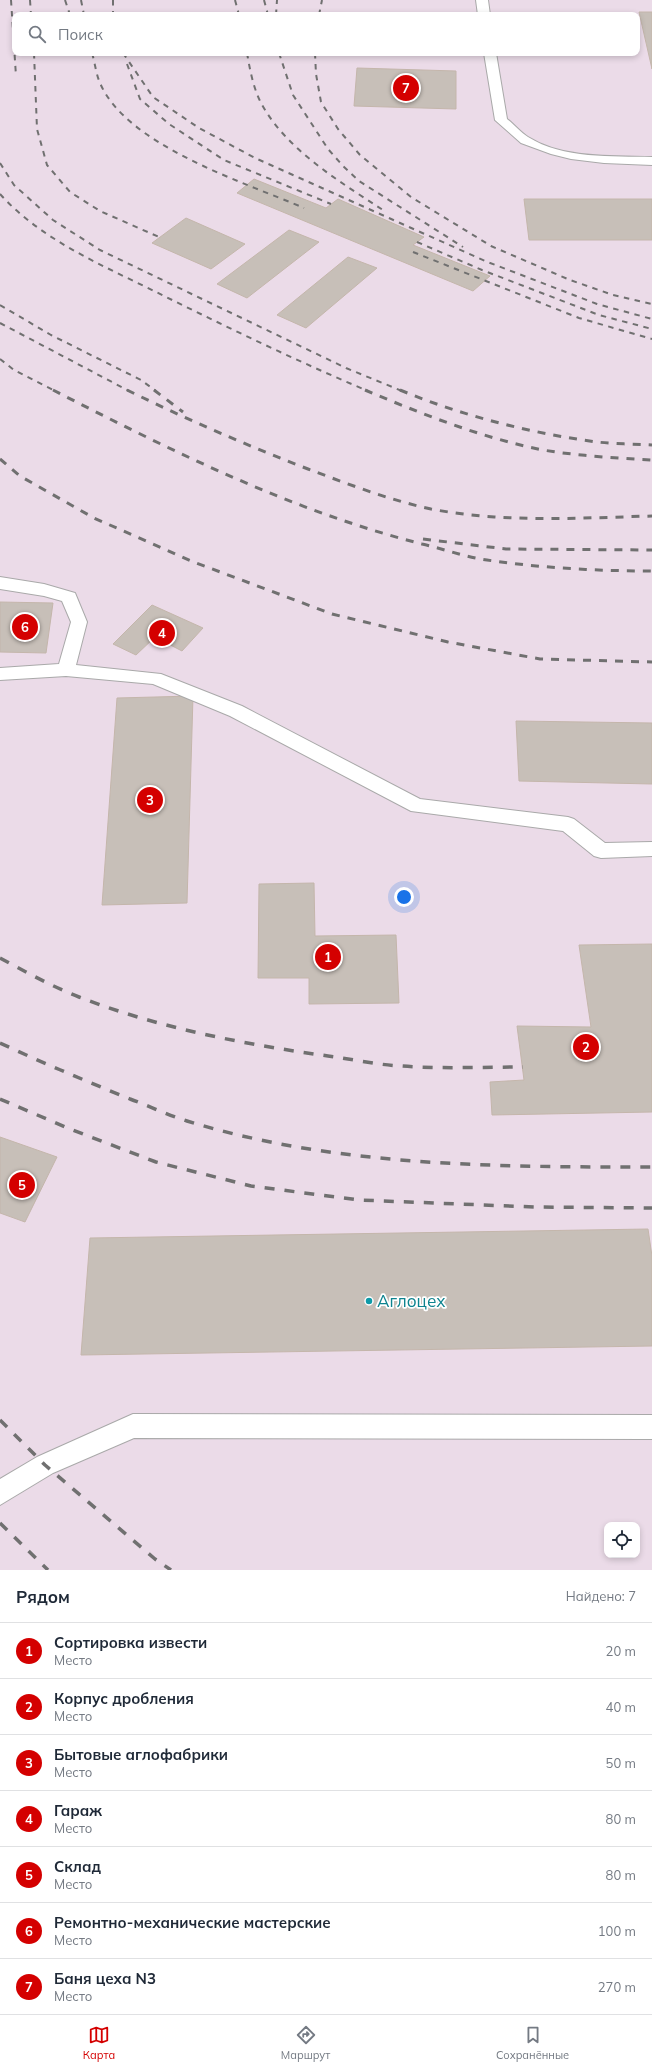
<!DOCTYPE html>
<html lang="ru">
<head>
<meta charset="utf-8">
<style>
	body { margin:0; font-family:Mulish,sans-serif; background:#f2f2f3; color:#1f2937 }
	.controls { position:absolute; right:12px; bottom:12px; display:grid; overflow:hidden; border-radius:8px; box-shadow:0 2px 6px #0003 }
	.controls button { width:36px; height:36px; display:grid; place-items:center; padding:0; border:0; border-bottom:1px solid #e0e1e3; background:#fff; color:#1f2937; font:20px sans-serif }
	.you { position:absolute; left:404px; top:897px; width:14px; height:14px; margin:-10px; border:3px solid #fff; border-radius:50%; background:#1a73e8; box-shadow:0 0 0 6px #1a73e833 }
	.badge { display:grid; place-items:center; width:26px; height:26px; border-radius:50%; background:#d40000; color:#fff; font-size:13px; font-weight:700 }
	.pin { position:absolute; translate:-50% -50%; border:2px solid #fff; box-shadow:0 1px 4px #0006 }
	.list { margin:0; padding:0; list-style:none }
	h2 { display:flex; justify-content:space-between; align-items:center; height:52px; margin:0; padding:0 16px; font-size:17px }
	h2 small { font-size:13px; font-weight:400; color:#747a83 }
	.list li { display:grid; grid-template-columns:26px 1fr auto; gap:12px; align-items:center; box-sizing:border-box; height:56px; padding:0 16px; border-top:1px solid #e0e1e3 }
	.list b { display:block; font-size:15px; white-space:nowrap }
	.list p { margin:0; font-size:13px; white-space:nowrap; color:#747a83 }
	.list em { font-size:13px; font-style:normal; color:#747a83 }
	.icon { flex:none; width:22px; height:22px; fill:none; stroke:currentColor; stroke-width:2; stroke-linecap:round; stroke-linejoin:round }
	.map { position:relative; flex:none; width:652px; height:1570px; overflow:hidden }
	.search { position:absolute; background:#fff; box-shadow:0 2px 6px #0003; left:12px; right:12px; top:12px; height:44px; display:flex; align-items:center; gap:10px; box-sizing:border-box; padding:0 14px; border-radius:8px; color:#747a83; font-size:15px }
	.sheet { height:444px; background:#fff }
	nav { display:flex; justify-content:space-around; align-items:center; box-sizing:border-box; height:56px; border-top:1px solid #e0e1e3; background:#fff; font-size:11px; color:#747a83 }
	nav a { display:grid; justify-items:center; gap:2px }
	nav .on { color:#d40000 }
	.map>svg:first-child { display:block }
	.industrial { fill:#ebdbe8; fill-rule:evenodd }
	.building { fill:#c7bfb8; stroke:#c4b6ab }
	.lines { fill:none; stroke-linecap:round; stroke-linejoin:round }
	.lane-casing { stroke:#a9a9a9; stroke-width:2 }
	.lane { fill:#fff; fill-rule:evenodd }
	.rail-far2 { stroke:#707070; stroke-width:2; stroke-dasharray:5.5 5.5; stroke-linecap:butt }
	.rail-far1 { stroke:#707070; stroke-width:3; stroke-dasharray:8 8; stroke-linecap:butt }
	.rail { stroke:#707070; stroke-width:3.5; stroke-dasharray:10 10; stroke-linecap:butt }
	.culture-dot { fill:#0f9aa8; stroke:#fff; stroke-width:1.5 }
	.labels { text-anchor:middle; stroke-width:3.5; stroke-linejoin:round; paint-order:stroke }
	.near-culture-label { font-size:17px; fill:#0d838f; stroke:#fff; text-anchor:start }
</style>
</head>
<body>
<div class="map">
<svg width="652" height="1570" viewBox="0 0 652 1570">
	<rect width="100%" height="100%" fill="#f2efe9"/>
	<path class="industrial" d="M0,0H652V1570H0ZM15,15H637V53H15ZM607,1525H637V1555H607Z"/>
	<path class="building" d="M639,12H652V69Z
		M357,68L456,71V109L354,106Z
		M254,179L326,208L338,199L424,237L413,245L490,276L473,291L237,193Z
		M524,199H652V240H529Z
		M186,218L245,244L211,269L152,243Z
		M289,230L319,242L247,298L217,284Z
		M348,257L377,268L306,328L277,315Z
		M0,602L53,603L46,653L0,652Z
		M152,605L203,628L182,651L155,637L136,655L113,644Z
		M193,696L187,903L102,905L117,698Z
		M516,721L652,723V784L519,781Z
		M314,883L315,936L396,935L399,1003L309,1004V978H258L259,884Z
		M652,944V1112L492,1115L490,1082L524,1080L517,1026L591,1027L579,945Z
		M0,1137L57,1157L25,1222L0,1213Z
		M648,1229L652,1256V1346L81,1355L90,1238Z"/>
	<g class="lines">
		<defs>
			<path id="lane" d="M476,0H488L490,15H478Z
				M484,53H496L507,119C514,124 520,132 528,137C563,159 612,156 652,157V165L604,163L571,159L551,154L521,143L495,120Z
				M0,577L44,584L75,593L87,622L76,665L161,674L242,706L420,799L568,817L574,819L605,843L652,842V856L601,858L594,856L563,831L411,811L230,716L153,684L66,676L0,680V668L59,664L71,622L62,601L44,596L0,589Z
				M133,1414L652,1415V1439L134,1438L53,1473L0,1505V1479L37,1457Z"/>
		</defs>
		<use href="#lane" class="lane-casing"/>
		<use href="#lane" class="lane"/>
		<path class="rail-far2" d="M11,0L16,76
			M30,0L31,15
			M65,0L70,15
			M81,0L84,15
			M113,0V15
			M235,0L239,15
			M264,0L268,15
			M276,15L277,0
			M319,15L322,0
			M34,53L37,129L47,165L70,192L100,211L159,237
			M92,53C95,63 96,74 100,83C127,146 244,182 304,208
			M123,53L153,97L199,128L255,158L485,261L597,304L652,319
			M247,53C250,70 253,87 261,103C287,151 342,183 386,212
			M279,53L293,95L328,149L343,166L359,181L463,247
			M315,53L316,74L321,102L338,129L360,155L411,197L491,246L570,280L613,295L652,304
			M127,64L140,99L169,124L224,160L331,204
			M0,163L14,185L53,220L100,250L346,368L402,391
			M0,194C43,242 107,267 164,296C231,329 299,362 368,391
			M417,242L482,270L599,315L652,329
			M413,252L579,318L652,339
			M0,305L51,335L141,380L156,391
			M0,323L129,391
			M0,359L14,370L55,391"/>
		<path class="rail-far1" d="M53,390C172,451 292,511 422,544C444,549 465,557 487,560C541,568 597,571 652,571
			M127,390C186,419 246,445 308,469C348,484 389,500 431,509C504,523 579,518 652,516
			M154,390L183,412
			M365,390C422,414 482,438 543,450C579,456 616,458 652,460
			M400,390C463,416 530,433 597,442C615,444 634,444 652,445
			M0,459L20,476L94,518L191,561L332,614L448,642L540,659L652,662
			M423,539L506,549L652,550"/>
		<path class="rail" d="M0,958C26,972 51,986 79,997C159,1028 243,1044 328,1056C352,1059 377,1065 402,1066C442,1069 483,1067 523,1067
			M0,1043C43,1063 86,1081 130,1099C149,1106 168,1115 187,1121C336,1167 497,1167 652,1167
			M0,1099L70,1129L156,1162L251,1186L359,1200L534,1207L652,1208
			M0,1420L45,1465L155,1559L171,1570
			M0,1523L48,1570"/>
	</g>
	<circle class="culture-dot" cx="369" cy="1301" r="4"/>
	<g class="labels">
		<g class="near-culture-label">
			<text x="377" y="1307">Аглоцех</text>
		</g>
	</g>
</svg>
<div class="controls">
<button><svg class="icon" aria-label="locate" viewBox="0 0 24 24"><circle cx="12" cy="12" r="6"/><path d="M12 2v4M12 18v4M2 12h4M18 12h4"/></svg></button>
</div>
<div class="you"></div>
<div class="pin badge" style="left:328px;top:957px">1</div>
<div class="pin badge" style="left:586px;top:1047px">2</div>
<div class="pin badge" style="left:150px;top:800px">3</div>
<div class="pin badge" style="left:162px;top:633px">4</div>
<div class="pin badge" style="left:22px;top:1185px">5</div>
<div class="pin badge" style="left:25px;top:627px">6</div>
<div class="pin badge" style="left:406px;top:88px">7</div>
<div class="search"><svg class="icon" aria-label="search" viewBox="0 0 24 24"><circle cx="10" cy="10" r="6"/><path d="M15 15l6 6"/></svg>Поиск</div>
</div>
<section class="sheet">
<h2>Рядом<small>Найдено: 7</small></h2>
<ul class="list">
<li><span class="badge">1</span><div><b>Сортировка извести</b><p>Место</p></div><em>20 m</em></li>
<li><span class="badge">2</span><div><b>Корпус дробления</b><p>Место</p></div><em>40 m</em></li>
<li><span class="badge">3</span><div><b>Бытовые аглофабрики</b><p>Место</p></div><em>50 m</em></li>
<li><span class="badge">4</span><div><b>Гараж</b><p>Место</p></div><em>80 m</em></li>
<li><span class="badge">5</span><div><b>Склад</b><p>Место</p></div><em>80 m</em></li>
<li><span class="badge">6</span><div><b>Ремонтно-механические мастерские</b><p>Место</p></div><em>100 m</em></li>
<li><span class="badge">7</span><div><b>Баня цеха N3</b><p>Место</p></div><em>270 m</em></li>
</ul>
</section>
<nav>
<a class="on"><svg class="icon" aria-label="map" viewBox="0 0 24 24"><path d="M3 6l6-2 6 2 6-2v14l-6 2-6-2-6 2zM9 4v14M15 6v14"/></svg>Карта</a>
<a><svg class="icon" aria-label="directions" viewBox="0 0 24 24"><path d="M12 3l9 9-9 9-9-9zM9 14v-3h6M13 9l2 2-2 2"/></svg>Маршрут</a>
<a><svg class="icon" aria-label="saved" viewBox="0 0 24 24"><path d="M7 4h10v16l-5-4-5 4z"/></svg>Сохранённые</a>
</nav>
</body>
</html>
